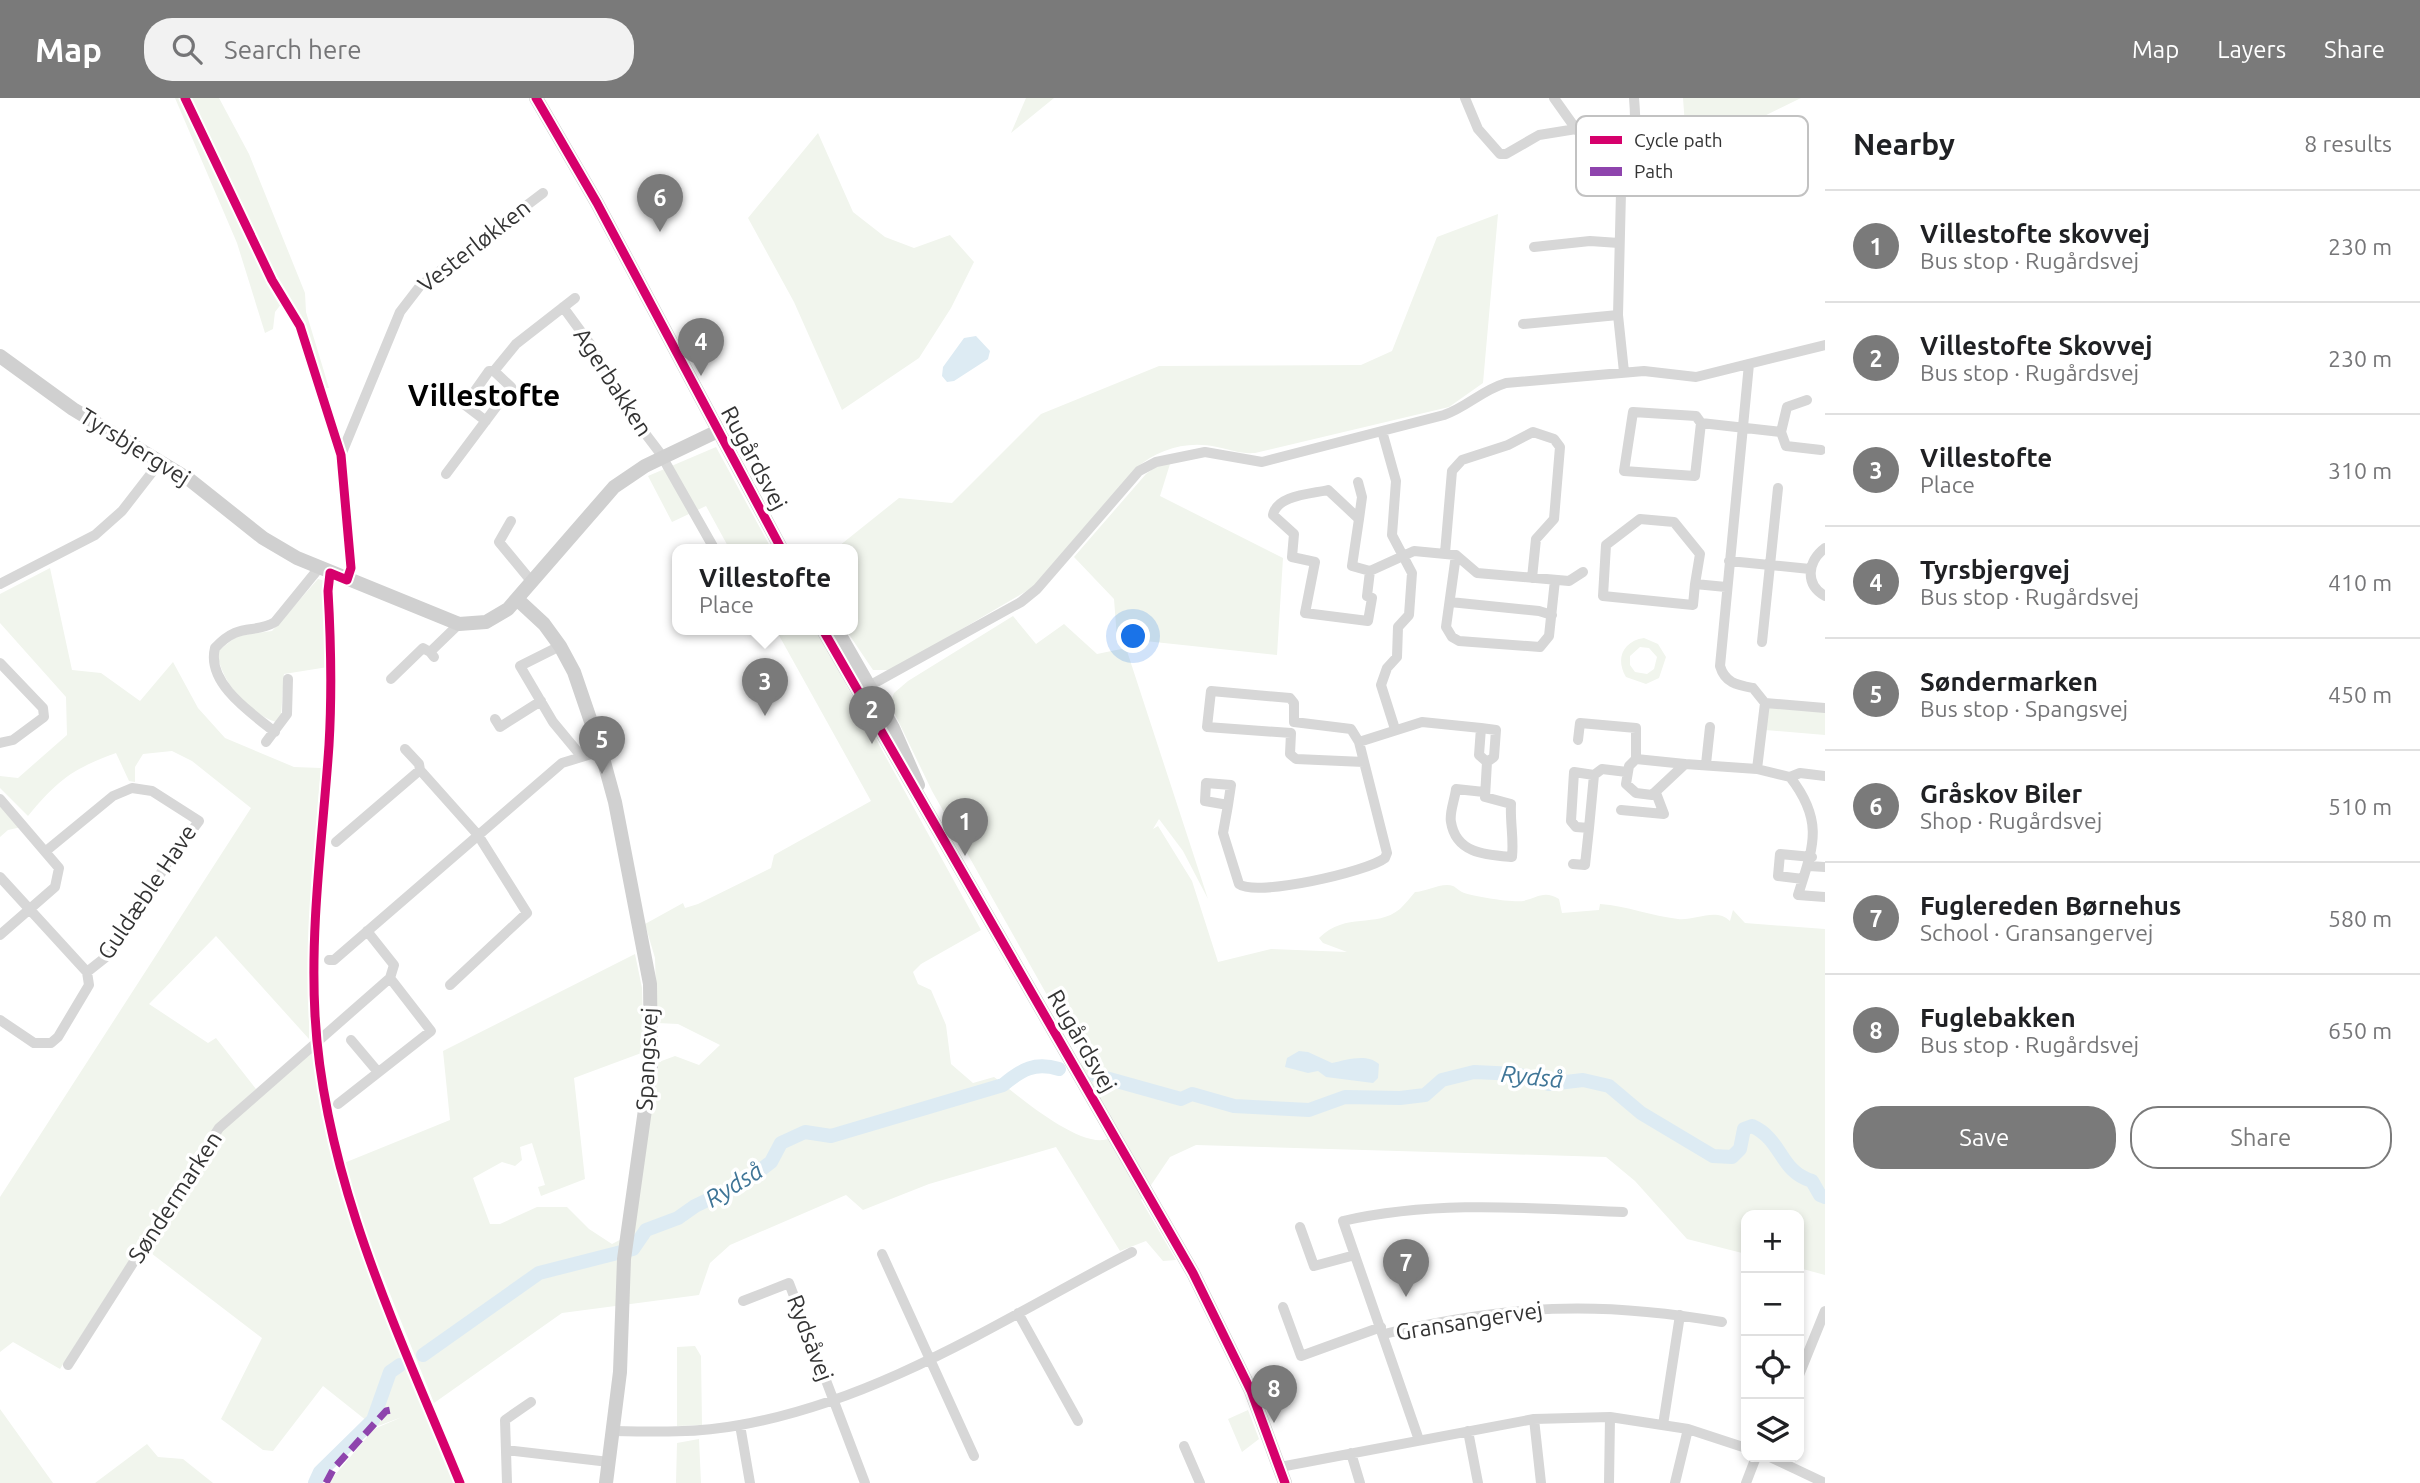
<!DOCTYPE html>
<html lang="en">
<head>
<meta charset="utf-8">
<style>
	body { margin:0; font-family:Ubuntu,sans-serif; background:#f2f2f2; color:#202124 }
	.controls { position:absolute; right:21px; bottom:21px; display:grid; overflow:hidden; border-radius:14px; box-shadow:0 4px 10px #0003 }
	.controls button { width:63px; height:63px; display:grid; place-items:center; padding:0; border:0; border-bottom:2px solid #e0e0e0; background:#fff; color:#202124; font:35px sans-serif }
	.you { position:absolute; left:1134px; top:539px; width:24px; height:24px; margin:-18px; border:5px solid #fff; border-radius:50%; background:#1a73e8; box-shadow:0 0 0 10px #1a73e833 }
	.badge { display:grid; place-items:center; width:46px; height:46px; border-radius:50%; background:#7a7a7a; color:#fff; font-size:23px; font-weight:700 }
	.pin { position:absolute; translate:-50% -58px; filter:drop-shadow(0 2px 4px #0008) }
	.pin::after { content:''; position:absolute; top:37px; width:24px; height:21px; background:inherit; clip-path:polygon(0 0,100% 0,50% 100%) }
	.popup { position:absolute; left:672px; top:446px; width:186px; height:91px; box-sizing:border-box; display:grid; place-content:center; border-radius:14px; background:#fff; filter:drop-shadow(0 2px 5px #0005); font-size:23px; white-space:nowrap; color:#757577 }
	.popup b { font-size:26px; color:#202124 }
	.popup::after { content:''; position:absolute; left:50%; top:100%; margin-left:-14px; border:14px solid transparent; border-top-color:#fff }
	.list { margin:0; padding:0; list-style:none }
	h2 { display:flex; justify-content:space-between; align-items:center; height:91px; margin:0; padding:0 28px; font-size:30px }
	h2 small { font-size:23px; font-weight:400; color:#757577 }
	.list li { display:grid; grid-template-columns:46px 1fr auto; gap:21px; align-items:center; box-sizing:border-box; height:112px; padding:0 28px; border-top:2px solid #e0e0e0 }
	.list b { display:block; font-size:26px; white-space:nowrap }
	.list p { margin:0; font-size:23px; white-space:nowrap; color:#757577 }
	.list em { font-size:23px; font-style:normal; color:#757577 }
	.actions { display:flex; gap:14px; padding:21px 28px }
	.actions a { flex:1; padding:16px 0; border:2px solid #7a7a7a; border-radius:28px; text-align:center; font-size:24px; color:#7a7a7a }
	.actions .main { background:#7a7a7a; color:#fff }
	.icon { flex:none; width:38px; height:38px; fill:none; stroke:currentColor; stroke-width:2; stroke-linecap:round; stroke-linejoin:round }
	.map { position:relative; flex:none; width:1825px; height:1385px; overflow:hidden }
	header { display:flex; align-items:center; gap:42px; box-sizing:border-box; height:98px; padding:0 35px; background:#7a7a7a; color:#fff }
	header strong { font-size:33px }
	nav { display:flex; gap:38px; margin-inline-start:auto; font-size:24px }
	.search { width:490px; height:63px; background:#f2f2f2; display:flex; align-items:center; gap:18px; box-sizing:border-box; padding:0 24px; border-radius:28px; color:#757577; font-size:26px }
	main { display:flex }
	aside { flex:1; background:#fff }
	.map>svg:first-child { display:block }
	.green { fill:#f1f5ed; fill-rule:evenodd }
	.water { fill:#ddebf3 }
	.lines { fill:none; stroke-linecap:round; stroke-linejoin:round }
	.river { stroke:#ddebf3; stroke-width:14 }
	.street { stroke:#d7d7d7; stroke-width:10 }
	.secondary { stroke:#d0d0d0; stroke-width:14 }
	.quiet { stroke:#8e44ad; stroke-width:7; stroke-dasharray:14 7; stroke-linecap:butt }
	.cycleway-casing { stroke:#fff; stroke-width:13 }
	.cycleway { stroke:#d6006c; stroke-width:9 }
	.labels { text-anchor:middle; stroke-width:7; stroke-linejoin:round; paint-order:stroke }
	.street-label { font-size:23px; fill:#333; stroke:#fff }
	.water-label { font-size:24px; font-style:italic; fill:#3f7597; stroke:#fff }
	.district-label { font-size:30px; font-weight:bold; fill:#000; stroke:#fff }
	.key { fill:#fff; stroke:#c2c2c2; stroke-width:2 }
	.key-label { font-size:19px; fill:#333 }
</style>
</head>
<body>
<header>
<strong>Map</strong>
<div class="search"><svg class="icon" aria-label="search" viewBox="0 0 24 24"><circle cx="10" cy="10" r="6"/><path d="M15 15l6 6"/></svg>Search here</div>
<nav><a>Map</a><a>Layers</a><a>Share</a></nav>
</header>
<main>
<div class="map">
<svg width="1825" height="1385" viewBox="0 0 1825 1385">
	<rect width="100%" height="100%" fill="#fff"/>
	<path class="green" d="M175,0H182L282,205L275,214L273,231L265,235L237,145Z
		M187,0H219L249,56L305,195L306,214L329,290H322L303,231L273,176Z
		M1026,0H1054L1011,35Z
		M1683,0H1801L1687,56Z
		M818,35L853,114L885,139L914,150L950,137L974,164L951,210L919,260L842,312L794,204L748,120Z
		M1498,116L1483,285L1449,309L1255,355C1241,356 1231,352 1217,349C1188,342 1158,351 1136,370L1035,488L892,572H873L846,532H852V452H834L899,400L952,405L1041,316L1159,268L1361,267L1392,253L1437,139Z
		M716,349L772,452H730L706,408L672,424L648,378Z
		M1170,366L1160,398L1283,460L1277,557L1117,540L1114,501L1074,459L1146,376L1158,367Z
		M50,470L72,572L101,575L140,603L173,564L198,610L225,640L294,669L321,670L311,788L309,941L216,838L149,906L208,945L216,940L256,991L215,1028L60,1271L13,1244L0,1254V1099L251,710L192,663L172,653L143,656L135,669V684L129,683L116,655C72,671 58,682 28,718L0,690V678L18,680L67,637L66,599L0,525V496Z
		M318,481L325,483L328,569L284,576L281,618L276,624C247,615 221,583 217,554L237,538L272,533Z
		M1013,518L1036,546L1064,526L1097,556L1126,550L1208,801L1183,753L1159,721L1153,731L1158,728L1192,783L1218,864L1271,851L1347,854L1323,845L1319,840C1347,813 1375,831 1400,811C1405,806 1410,800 1415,794C1426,794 1442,784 1453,788C1454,788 1460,793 1462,794C1470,798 1514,805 1523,803C1537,800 1544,792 1559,801L1562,815L1599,812L1600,806C1627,808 1652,818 1678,821C1695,823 1716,809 1730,823L1733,812L1745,825L1825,831V1177L1799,1170V1117H1746V1156L1687,1141L1635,1083L1606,1059L1196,1047L1170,1059L1141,1102L1176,1162L1163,1163L1146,1143L1120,1153L1056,1049L929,1086L863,1112L846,1097L730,1147L710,1165L699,1197L562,1215L434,1305L365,1134L344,1065L450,1022L443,953L635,856L642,890L644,954L574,980L585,1081L541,1098L538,1089L545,1087L532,1045L520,1049L522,1062L515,1068L502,1064L473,1080L490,1126H500L537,1109H567L589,1131L612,1146L633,1135L656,965L675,958L699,967L720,947L678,926L657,925L655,860L645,826L683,805L685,810L698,806L771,770L774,757L871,703L776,532H816L981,832L921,866L913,874L918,886L931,892L946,927L951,966L973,985L994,979C1017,997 1073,1045 1103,1042C1108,1042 1114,1038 1119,1036L1082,969L1078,952L932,693L890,606L894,595L908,583Z
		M1644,540L1658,546L1666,559L1659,580L1646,586L1626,579C1615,561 1623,543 1644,540ZM1640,549L1649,550L1657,559L1654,571L1647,576L1635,574L1630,567V558Z
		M1768,607L1825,613V637L1765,632Z
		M0,701L26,728L8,732L0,739Z
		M315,949L320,1008L341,1093L427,1310L429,1322L456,1385H328L374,1331L402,1319L378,1328L372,1318L367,1323L323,1288L273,1353L263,1352L221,1321L262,1240L147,1152L222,1030Z
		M695,1248L701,1258L702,1327L677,1328V1249Z
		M0,1311L53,1385H0Z
		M1248,1312L1259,1341L1242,1354L1228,1321Z
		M699,1341L701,1385H676L677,1345Z
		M147,1346L158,1359L183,1361L213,1385H95Z"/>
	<path class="water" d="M976,238L990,253L988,261L954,283L947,284L942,278L943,269L964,240Z
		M1299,953L1308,954L1332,965C1347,962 1366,955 1379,966L1378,980L1373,985L1326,979L1318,973L1308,975L1285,969L1287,960Z"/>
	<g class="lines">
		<path class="river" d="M1095,977L1181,1001L1192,996L1234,1008L1309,1012L1345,999L1400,1000L1425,997L1442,982L1474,974L1517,976L1549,986L1583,982L1609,988L1641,1015L1713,1058L1732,1059L1740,1051L1744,1031L1752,1028C1783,1042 1779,1073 1812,1083L1820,1097L1825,1099
			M423,1257L539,1175L633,1151L646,1132L678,1120L695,1108L745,1084L771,1064L781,1045L805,1034L831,1038L1003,987C1022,971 1035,964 1059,971
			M315,1385L320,1374L373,1322L390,1274L400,1267"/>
		<path class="street" d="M1465,0L1478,31L1500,56H1506L1539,37L1576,31
			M1554,0L1576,31L1612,68L1621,94L1618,217L1624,274
			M1612,68C1636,43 1637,35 1634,0
			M1534,149L1590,143L1619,145
			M563,209L593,250L622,305L660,355L715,452
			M1523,226L1618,217
			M1749,266L1720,568C1725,585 1737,587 1753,590L1765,605L1757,671
			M486,323L465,307L489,273H494L516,246L575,200
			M1701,325L1695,378L1624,373L1633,314L1696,318L1701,325L1781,334L1787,309L1807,302
			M1382,333L1396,383L1392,437L1412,475L1409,517L1398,529L1397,559L1387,570L1381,587L1395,631
			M1781,334L1786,348L1821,352
			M446,376L511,289L494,273
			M1358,384L1362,399L1359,421
			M511,423L499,444L532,484
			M1825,450C1808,463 1804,486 1825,498
			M1445,455L1452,373L1462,362L1508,347L1533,334L1554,341L1560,349L1554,421L1536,441L1532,480
			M1456,457L1446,529L1452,539L1459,543L1540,549L1549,538L1555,482
			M1729,463L1810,471
			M1370,473L1352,468L1359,421L1328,392C1311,396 1277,397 1273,417L1294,436L1292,459L1315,464L1305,515L1368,523L1372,500L1367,498L1370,473L1414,453L1456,457L1477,475L1569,483L1583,474
			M347,482L351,470L341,357L400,214L420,188L543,95
			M0,486L95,437L122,413L160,364
			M1695,486L1693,507L1603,498L1606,447L1640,421L1674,424L1700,456L1695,486L1726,489
			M1450,504L1539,513L1552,517
			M1762,544L1778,390
			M560,548L520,568L553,624L582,659
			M434,559L430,554L459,526
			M0,565L43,610L44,619L13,642L0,645
			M391,581L423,550L430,554
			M869,588L1021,504L1037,491L1139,373L1156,364L1205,354L1262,364L1444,317C1467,309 1482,292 1506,285L1644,273L1696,279L1825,247
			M1765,605L1825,610
			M495,621L500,629L541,603
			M1481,630L1496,632L1494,659L1487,664
			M275,634C251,615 206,585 215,550C240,523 253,537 275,524L319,470
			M1578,642L1580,625L1636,630V661
			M266,644L287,616L288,581
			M1359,644L1351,631L1294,624V605L1290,600L1211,593L1207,629L1291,635L1290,656L1296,661L1364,664
			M405,651L419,666L420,672
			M1685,666L1636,661L1629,668L1626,686L1636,695L1652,697L1685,666L1757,671L1790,679C1825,724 1813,749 1798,797L1825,799
			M1706,666L1710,629
			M1594,677L1589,730L1576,729L1571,723L1574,674L1594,677L1602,671L1627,674
			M1790,679L1800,675L1825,678
			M0,701L59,770L55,789L0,837
			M1228,707L1231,687L1206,685L1205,703L1228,707L1223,735L1239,786C1256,799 1367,774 1385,760L1387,755L1359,644L1422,624L1481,630L1479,657L1487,664L1485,699L1511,706C1510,725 1514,740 1512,759C1487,757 1456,756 1451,724C1449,715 1455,701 1456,691L1484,694
			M1621,712L1664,716L1656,695
			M336,744L420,672L478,737L527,815L450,887
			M46,753L113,698L132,690L152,693L199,723L166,767L111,855L87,874
			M1573,766L1585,767L1589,730
			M1809,768L1825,769
			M1803,781L1778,778L1780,756L1812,759
			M329,862H334L562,665L601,653
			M0,922L34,945H51L58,939L89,887L87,874L0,779
			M351,942L378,974
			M338,1006L431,933L390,880
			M1300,1129L1314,1168L1355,1157
			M882,1156L974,1358
			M743,1203L789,1185L865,1385
			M1283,1209L1301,1258L1381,1229
			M1018,1215L1078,1323
			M1384,1236C1509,1207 1596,1202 1722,1224
			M68,1267L219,1030L390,880L394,867L367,833
			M1799,1277L1825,1213
			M1534,1321L1541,1385
			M740,1327L750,1385
			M1663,1327L1680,1217
			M613,1333C656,1334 698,1335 740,1327C882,1302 1006,1219 1132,1154
			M1468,1333L1478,1385
			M1419,1342L1343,1123C1435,1102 1529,1110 1623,1114
			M1184,1348L1200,1385
			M506,1352L609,1364
			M1351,1355L1360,1385
			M1770,1359L1825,1385
			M1280,1369L1534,1321L1610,1319L1688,1331L1746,1350
			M507,1385L505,1322L531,1304
			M1609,1385L1610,1319
			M1675,1385L1688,1331
			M1746,1385L1756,1359"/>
		<path class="secondary" d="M536,0L597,105L782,452
			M0,258L73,311L190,382L263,440L297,460L459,526L486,524L508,511L614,389L645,368L718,333
			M517,501L544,526L560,548L574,574L601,653L615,704L650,886L651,969L624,1161L620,1274L606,1385
			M823,532L1193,1175L1251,1293L1285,1385
			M837,532L893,630L918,687"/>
		<path class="quiet" d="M326,1385L334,1370L386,1313L396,1311"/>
		<defs>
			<path id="cycleway" d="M185,0L272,182L300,228L341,357L351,470L347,482L330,475L328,493C331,544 332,596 329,647C323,736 310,827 315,917C324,1082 398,1234 460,1385
				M536,0L597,105L782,452
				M823,532L1193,1175L1251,1293L1285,1385"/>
		</defs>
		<use href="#cycleway" class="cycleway-casing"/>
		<use href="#cycleway" class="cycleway"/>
	</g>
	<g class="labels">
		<g class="street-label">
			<text transform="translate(474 148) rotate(-38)" y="8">Vesterløkken</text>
			<text transform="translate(613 284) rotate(57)" y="8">Agerbakken</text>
			<text transform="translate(135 349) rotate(32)" y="8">Tyrsbjergvej</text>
			<text transform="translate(754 360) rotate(62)" y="8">Rugårdsvej</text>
			<text transform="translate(147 794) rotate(-56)" y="8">Guldæble Have</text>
			<text transform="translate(1082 943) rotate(60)" y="8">Rugårdsvej</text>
			<text transform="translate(647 961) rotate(-87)" y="8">Spangsvej</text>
			<text transform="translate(175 1099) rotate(-57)" y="8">Søndermarken</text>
			<text transform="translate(1469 1223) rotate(-9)" y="8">Gransangervej</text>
			<text transform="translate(810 1240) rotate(69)" y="8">Rydsåvej</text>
		</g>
		<g class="water-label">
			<text transform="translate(1532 979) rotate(6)" y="8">Rydså</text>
			<text transform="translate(734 1087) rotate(-32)" y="8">Rydså</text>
		</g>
		<g class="district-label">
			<text x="484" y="308">Villestofte</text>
		</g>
	</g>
	<rect x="1576" y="18" width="232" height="80" rx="10" class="key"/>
	<rect x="1590" y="38" width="32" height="8" fill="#d6006c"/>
	<rect x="1590" y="69" width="32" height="9" fill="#8e44ad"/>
	<g class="key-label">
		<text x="1634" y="49">Cycle path</text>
		<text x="1634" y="80">Path</text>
	</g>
</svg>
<div class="controls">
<button>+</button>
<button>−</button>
<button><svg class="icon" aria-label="locate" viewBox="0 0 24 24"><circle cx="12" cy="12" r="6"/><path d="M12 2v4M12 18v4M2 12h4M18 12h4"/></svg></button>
<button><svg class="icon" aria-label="layers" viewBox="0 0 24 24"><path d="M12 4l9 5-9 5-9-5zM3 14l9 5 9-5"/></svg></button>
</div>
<div class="you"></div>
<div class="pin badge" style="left:965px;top:758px">1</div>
<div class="pin badge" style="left:872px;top:646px">2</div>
<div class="pin badge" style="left:765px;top:618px">3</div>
<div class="popup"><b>Villestofte</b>Place</div>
<div class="pin badge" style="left:701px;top:278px">4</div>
<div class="pin badge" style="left:602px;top:676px">5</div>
<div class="pin badge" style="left:660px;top:134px">6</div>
<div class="pin badge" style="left:1406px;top:1199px">7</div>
<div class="pin badge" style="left:1274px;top:1325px">8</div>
</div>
<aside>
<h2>Nearby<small>8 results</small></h2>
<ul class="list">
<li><span class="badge">1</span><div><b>Villestofte skovvej</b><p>Bus stop · Rugårdsvej</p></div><em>230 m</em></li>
<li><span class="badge">2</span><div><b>Villestofte Skovvej</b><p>Bus stop · Rugårdsvej</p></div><em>230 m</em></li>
<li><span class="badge">3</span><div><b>Villestofte</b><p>Place</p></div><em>310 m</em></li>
<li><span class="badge">4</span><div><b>Tyrsbjergvej</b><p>Bus stop · Rugårdsvej</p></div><em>410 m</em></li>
<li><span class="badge">5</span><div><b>Søndermarken</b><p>Bus stop · Spangsvej</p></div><em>450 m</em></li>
<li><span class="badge">6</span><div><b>Gråskov Biler</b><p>Shop · Rugårdsvej</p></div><em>510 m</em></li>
<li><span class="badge">7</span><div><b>Fuglereden Børnehus</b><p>School · Gransangervej</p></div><em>580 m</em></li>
<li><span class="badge">8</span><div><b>Fuglebakken</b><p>Bus stop · Rugårdsvej</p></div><em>650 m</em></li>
</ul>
<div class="actions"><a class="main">Save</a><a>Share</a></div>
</aside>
</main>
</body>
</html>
